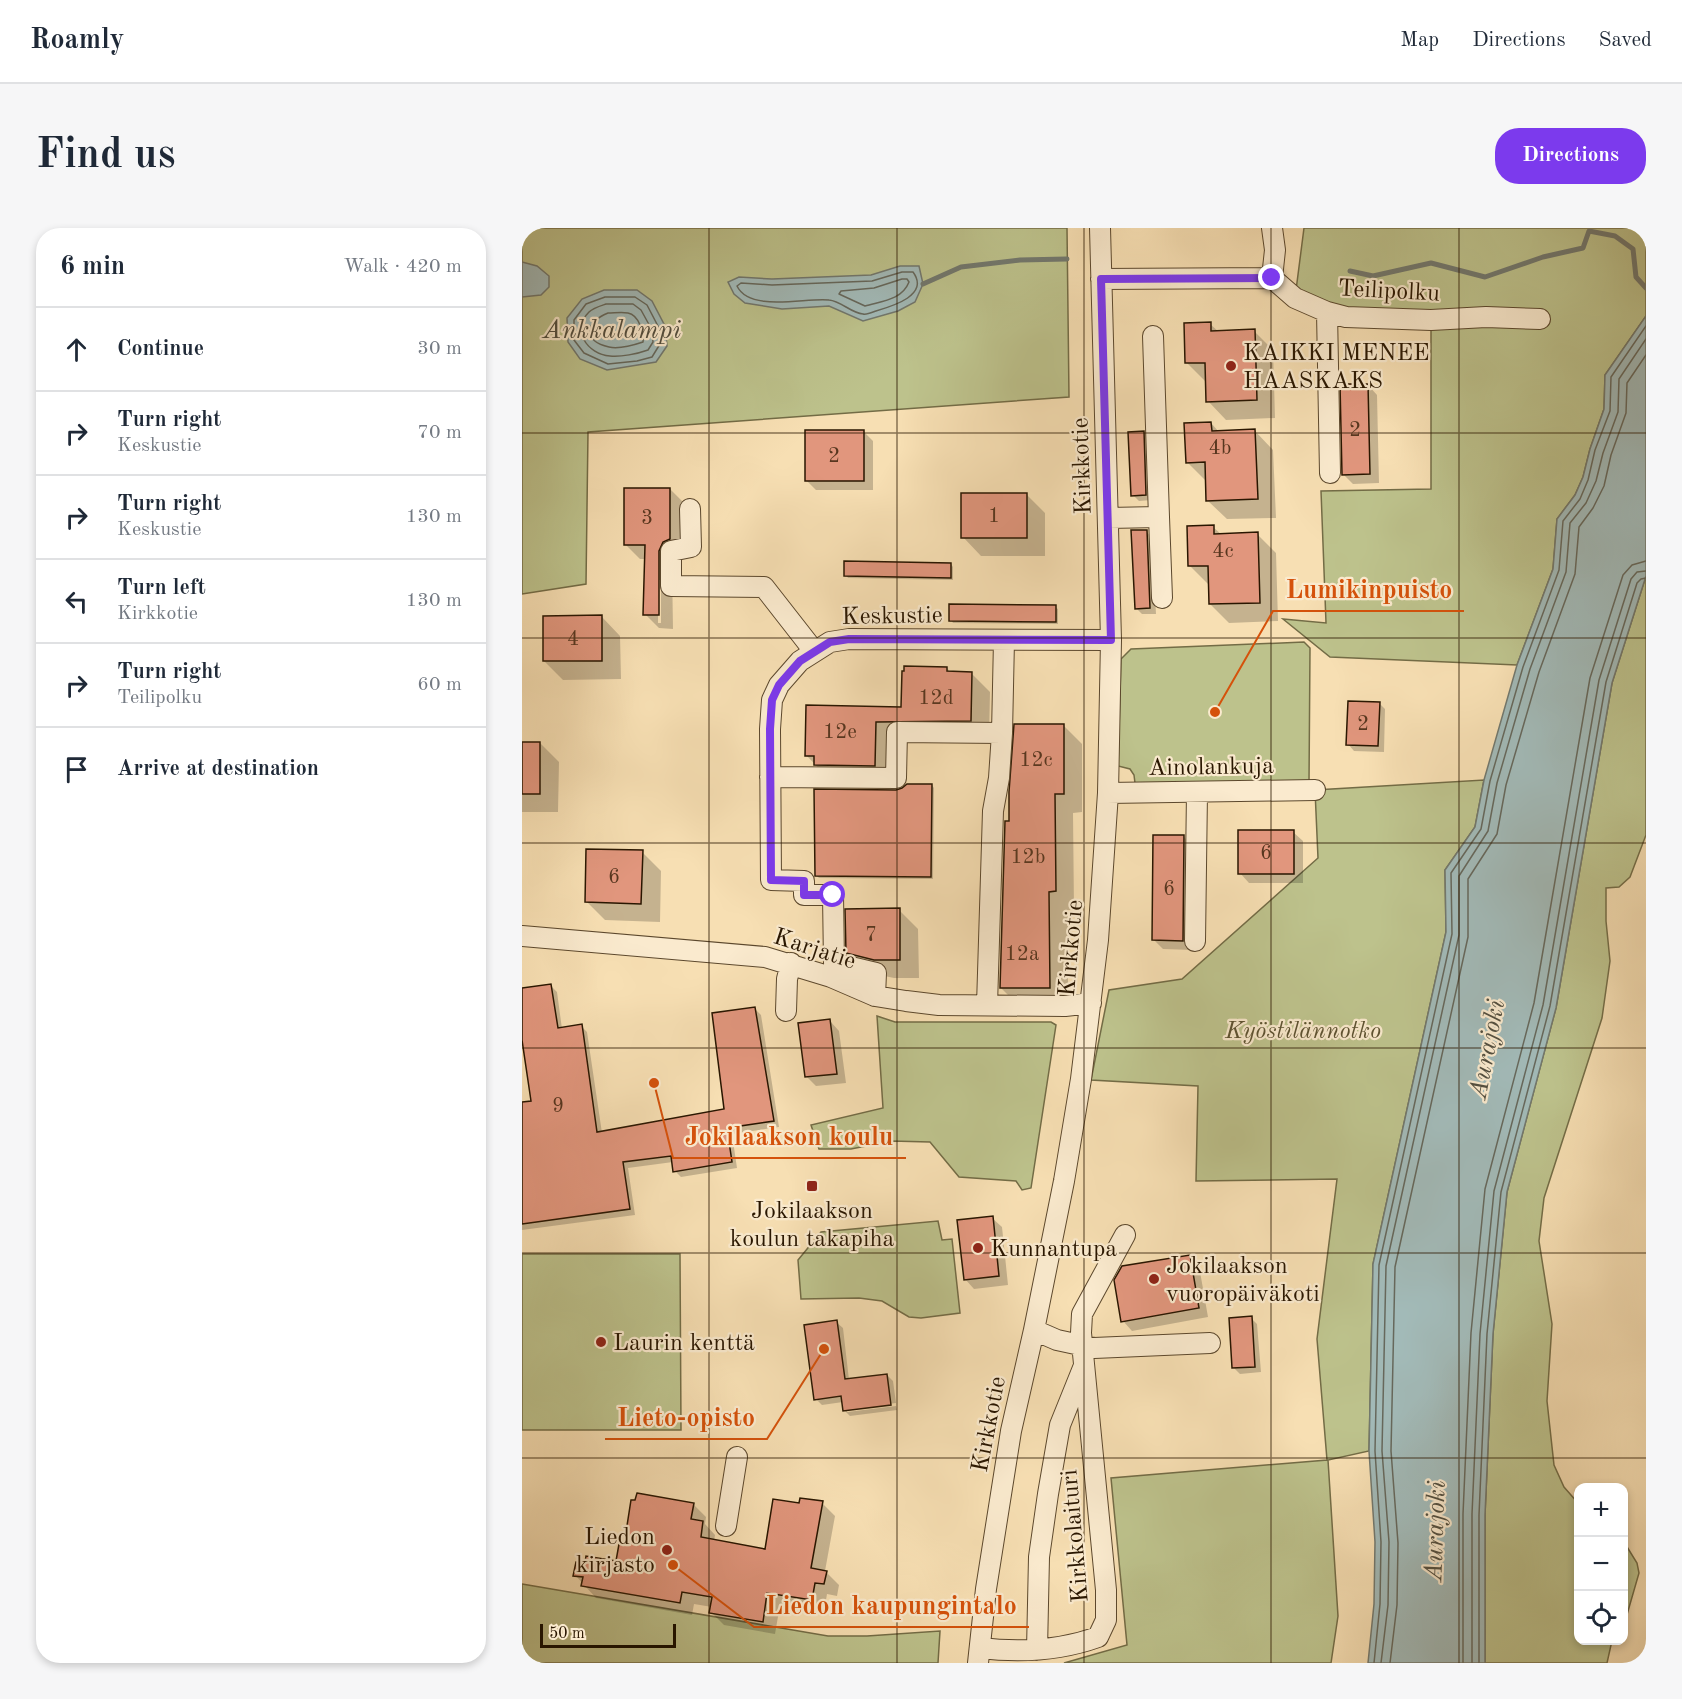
<!DOCTYPE html>
<html lang="en">
<head>
<meta charset="utf-8">
<style>
	body { margin:0; font-family:"Old Standard TT",serif; background:#f6f6f7; color:#1f2937 }
	.controls { position:absolute; right:18px; bottom:18px; display:grid; overflow:hidden; border-radius:12px; box-shadow:0 3px 9px #0003 }
	.controls button { width:54px; height:54px; display:grid; place-items:center; padding:0; border:0; border-bottom:2px solid #e0e1e3; background:#fff; color:#1f2937; font:30px sans-serif }
	.scale { position:absolute; left:18px; bottom:15px; width:136px; box-sizing:border-box; padding-left:6px; border:3px solid #291600; border-top:0; font-size:16px; line-height:21px; white-space:nowrap; color:#291600; -webkit-text-stroke:4px #faeace; paint-order:stroke }
	.stop { position:absolute; width:18px; height:18px; margin:-14px; border:4px solid #7c3aed; border-radius:50%; background:#fff }
	.stop.end { background:#7c3aed; border-color:#fff; box-shadow:0 2px 6px #0008 }
	.list { margin:0; padding:0; list-style:none }
	h2 { display:flex; justify-content:space-between; align-items:center; height:78px; margin:0; padding:0 24px; font-size:26px }
	h2 small { font-size:20px; font-weight:400; color:#747a83 }
	.list li { display:grid; grid-template-columns:39px 1fr auto; gap:18px; align-items:center; box-sizing:border-box; height:84px; padding:0 24px; border-top:2px solid #e0e1e3 }
	.list b { display:block; font-size:22px; white-space:nowrap }
	.list p { margin:0; font-size:20px; white-space:nowrap; color:#747a83 }
	.list em { font-size:20px; font-style:normal; color:#747a83 }
	.icon { flex:none; width:33px; height:33px; fill:none; stroke:currentColor; stroke-width:2; stroke-linecap:round; stroke-linejoin:round }
	.map { position:relative; flex:none; width:1124px; height:1435px; overflow:hidden; border-radius:24px }
	header { display:flex; align-items:center; gap:36px; box-sizing:border-box; height:84px; padding:0 30px; background:#fff; border-bottom:2px solid #e0e1e3 }
	header strong { font-size:28px }
	nav { display:flex; gap:33px; margin-inline-start:auto; font-size:21px }
	.intro { display:flex; align-items:center; justify-content:space-between; box-sizing:border-box; height:144px; padding:0 36px }
	h1 { margin:0; font-size:42px }
	.button { padding:15px 27px; border-radius:24px; background:#7c3aed; color:#fff; font-size:21px; font-weight:700 }
	main { display:flex; gap:36px; padding:0 36px }
	aside { flex:1; background:#fff; border-radius:24px; box-shadow:0 3px 9px #0003 }
	.map>svg:first-child { display:block }
	.green { fill:#bdc28c; stroke:#736c46; stroke-width:1.5 }
	.water { fill:#a2bab8; stroke:#72786e; stroke-width:1.5 }
	.shadow { fill:#0003; fill-rule:evenodd }
	.lines { fill:none; stroke-linecap:round; stroke-linejoin:round }
	.shore { stroke:#66685c; stroke-width:1.5 }
	.stream { stroke:#72786e; stroke-width:5 }
	.building { fill:#e1967d; stroke:#291600; stroke-width:1.5 }
	.minor-casing { stroke:#5c482d; stroke-width:22 }
	.minor { stroke:#faeace; stroke-width:20 }
	.route { stroke:#7c3aed; stroke-width:8 }
	.grid { fill:none; stroke:#291600; stroke-width:1.5; stroke-opacity:0.55 }
	.poi-dot { fill:#8f2418; stroke:#faeace; stroke-width:2 }
	.labels { text-anchor:middle; stroke-width:4.5; stroke-linejoin:round; paint-order:stroke }
	.number-label { font-size:21px; fill:#57361f }
	.street-label { font-size:24px; fill:#291600; stroke:#faeace }
	.poi-label { font-size:24px; fill:#291600; stroke:#faeace; text-anchor:start }
	.park-label { font-size:24px; font-style:italic; fill:#5d5231; stroke:#faeace }
	.water-label { font-size:26px; font-style:italic; fill:#534f40; stroke:#faeace }
	.leader { fill:none; stroke:#d5520b; stroke-width:2 }
	.callout-dot { fill:#d5520b; stroke:#faeace; stroke-width:2 }
	.callout-label { font-size:26px; text-anchor:middle; font-weight:bold; fill:#d5520b; stroke:#faeace; stroke-width:4.5; stroke-linejoin:round; paint-order:stroke }
</style>
</head>
<body>
<header>
<strong>Roamly</strong>
<nav><a>Map</a><a>Directions</a><a>Saved</a></nav>
</header>
<div class="intro"><h1>Find us</h1><a class="button">Directions</a></div>
<main>
<aside>
<h2>6 min<small>Walk · 420 m</small></h2>
<ul class="list">
<li><svg class="icon" aria-label="ahead" viewBox="0 0 24 24"><path d="M12 20V5M6 11l6-6 6 6"/></svg><div><b>Continue</b></div><em>30 m</em></li>
<li><svg class="icon" aria-label="right" viewBox="0 0 24 24"><path d="M7 20v-9h11M14 6l5 5-5 5"/></svg><div><b>Turn right</b><p>Keskustie</p></div><em>70 m</em></li>
<li><svg class="icon" aria-label="right" viewBox="0 0 24 24"><path d="M7 20v-9h11M14 6l5 5-5 5"/></svg><div><b>Turn right</b><p>Keskustie</p></div><em>130 m</em></li>
<li><svg class="icon" aria-label="left" viewBox="0 0 24 24"><path d="M17 20v-9H6M10 6l-5 5 5 5"/></svg><div><b>Turn left</b><p>Kirkkotie</p></div><em>130 m</em></li>
<li><svg class="icon" aria-label="right" viewBox="0 0 24 24"><path d="M7 20v-9h11M14 6l5 5-5 5"/></svg><div><b>Turn right</b><p>Teilipolku</p></div><em>60 m</em></li>
<li><svg class="icon" aria-label="arrive" viewBox="0 0 24 24"><path d="M6 21V4h12l-3 4 3 4H6"/></svg><div><b>Arrive at destination</b></div></li>
</ul>
</aside>
<div class="map">
<svg width="1124" height="1435" viewBox="0 0 1124 1435">
	<rect width="100%" height="100%" fill="#f7dfb3"/>
	<filter id="stains"><feTurbulence type="fractalNoise" baseFrequency=".00333" numOctaves="4"/><feColorMatrix values="0 0 0 0 .2 0 0 0 0 .09 0 0 0 0 .02 0 0 0 .5 -.17"/></filter>
	<radialGradient id="worn" r=".72"><stop offset=".6" stop-color="#630" stop-opacity="0"/><stop offset="1" stop-color="#630" stop-opacity=".3"/></radialGradient>
	<path class="green" d="M0,0H545L547,169L66,204L64,356L0,366Z
		M782,0H1124V88L1083,147L1082,181L1068,221L1061,249L1053,267L1035,291L1031,341L995,437L808,429L761,391L804,395L799,263L909,261V92L824,89L773,70Z
		M1124,348V607L1108,649L1097,659L1084,660V693L1088,733L1080,790L1022,970L1017,1013L1030,1096L1025,1173L1032,1237L1042,1259L1056,1275V1412L1092,1413L1089,1417L1085,1435H963V1287L971,1106L985,964L1034,780L1090,455Z
		M782,414L788,420L787,556L613,555L612,547L608,541L596,538L599,431L609,421Z
		M962,552L953,599L923,642L924,704L851,1036L847,1223L806,1232L816,1388L809,1435H542L605,1417L589,1250L805,1232L795,1111L815,951L674,953L676,858L569,852L587,762L660,751L796,630L793,562Z
		M355,788L373,794H529L534,797L509,960L500,962L494,953L437,949L408,914L369,913L329,921H297L289,897L361,880Z
		M416,993L420,1012L430,1011L438,1085L399,1090L387,1089L360,1073L337,1070L279,1071L276,1032L299,1004Z
		M0,1026H158L159,1202H0Z
		M1102,1314L1115,1335L1117,1345L1102,1397Z
		M0,1356L306,1408H345L418,1403L416,1435H0Z"/>
	<path class="water" d="M0,34L15,38L27,48V59L19,67L0,69Z
		M378,38H397L401,56L393,74L376,83L341,93L307,78L260,81L223,75L212,66L206,54L217,49L250,51L349,47Z
		M82,62H115L130,73L143,98L145,118L134,134L85,142L58,131L46,114L45,90L60,71Z
		M1124,88V348L1090,455L1034,780L985,964L971,1106L963,1287V1435H846L852,1376L853,1314L847,1223L851,1036L924,704L923,642L953,599L962,552L995,437L1031,341L1035,291L1053,267L1061,249L1068,221L1082,181L1083,147Z"/>
	<path class="shadow" d="M688,96L697,104L732,103L751,122L753,190L704,192L686,173L684,154L665,135Z
		M846,157L855,167L857,255L831,256L821,246Z
		M689,195L697,204L733,203L751,222L754,290L705,291L686,273L684,253L665,234Z
		M341,203L351,213V262H294L284,252Z
		M622,204L628,210L630,272L617,273L611,267Z
		M148,261L162,275V325L150,338L151,401L137,400L123,386L124,331H118L104,317ZM136,352H139V395H136Z
		M505,267L523,285V328H459L441,309Z
		M691,299L700,307L735,306L754,325L756,393L707,395L688,376L687,357L668,338Z
		M624,303L630,310L634,386H620L614,380Z
		M429,336L431,339V352L326,350L324,347Z
		M533,379L536,381V396L431,395L429,392Z
		M80,389L98,408L99,451L41,452L22,433Z
		M425,440L429,445H449L468,464L467,511L372,512L371,556H312L284,527L381,481Z
		M857,475L863,481L862,524L832,523L826,516Z
		M541,497L560,516V584L551,585L552,682H546V778L498,779L479,760L488,595Z
		M0,515H18L37,534L36,584H0Z
		M410,557L412,560L411,651L297,650L294,647Z
		M771,604L781,613V655H727L718,645Z
		M662,609L671,618L670,722L641,721L632,712Z
		M120,624L139,643L138,694L83,692L64,673Z
		M377,682L396,701L397,750H372L344,744L325,725Z
		M29,758L35,764L40,801L59,798L65,804L80,905L203,882L233,781L239,787L257,899L210,906L215,940L159,949L153,943L151,934L106,940L113,987L0,1002V876L10,874L2,814L0,815V762Z
		M308,793L317,803L324,855L294,858L285,849Z
		M470,990L480,999L486,1057L452,1061L443,1051Z
		M667,1028L677,1038L686,1089L610,1103L601,1093Z
		M729,1090L735,1096L739,1144L718,1146L712,1140Z
		M314,1094L321,1100L327,1152L365,1147L371,1153L374,1175L325,1181V1184L374,1178L375,1182L328,1188L322,1182L321,1174L300,1177L294,1171Z
		M300,1275L313,1288L303,1343L317,1357L315,1368L305,1366L302,1384L258,1377L253,1406L202,1397L189,1384L190,1379L172,1376L170,1387L74,1370L53,1347L96,1335L104,1319L171,1276L184,1289L183,1296L193,1307L192,1313L244,1322L278,1277Z"/>
	<g class="lines">
		<path class="shore" d="M380,44H391C408,67 371,78 354,83C351,84 345,87 341,86C329,85 319,73 307,72C285,69 228,85 215,58L219,55L250,57L350,53Z
			M380,51H385L387,54C380,72 360,73 343,78L317,66L319,63L352,60Z
			M83,69H113L125,77L137,100L138,116L130,129L115,133L86,136L62,125L52,112V92L64,76Z
			M84,76H111L119,82L130,102L131,114L126,122C115,126 99,129 88,128C65,126 49,102 67,84C71,80 78,78 84,76Z
			M86,85C92,85 100,84 106,85C117,87 122,105 121,114C112,117 96,121 87,119C60,113 63,94 86,85Z
			M852,1435L858,1376L859,1314L853,1223L857,1037L930,706L929,645L959,601L968,553L1001,439L1037,342L1041,293L1058,271L1066,252L1073,222L1088,183L1089,149L1124,98
			M859,1435L866,1377L867,1314L860,1223L864,1038L937,707V648L966,603L975,555L1008,441L1044,344L1048,295L1064,275L1074,253L1081,225L1096,184L1097,151L1124,111
			M868,1435L875,1377L876,1315L869,1223L873,1039L946,709V651L975,606L984,557L1017,444L1053,346L1057,299L1071,280L1082,258L1089,227L1104,185L1105,155L1124,127
			M941,1435V1286L949,1105L963,961L1012,775L1068,450L1101,347L1110,337L1124,333
			M950,1435V1286L958,1106L972,963L1021,777L1077,452L1109,351L1115,344L1124,343
			M957,1435V1287L965,1106L979,964L1028,778L1084,454L1115,355L1119,351L1124,350"/>
		<path class="stream" d="M828,43L851,48L909,35L963,49L1021,29L1061,20L1067,3L1093,8L1111,21L1114,49L1124,60
			M401,56L439,39L498,32L545,31"/>
	</g>
	<path class="building" d="M689,94V103L733,101L735,172L684,174L683,135H663L662,95Z
		M818,156H846L848,246L820,247Z
		M689,194L690,203L733,201L736,271L684,273L683,234L664,235L662,195Z
		M283,202H342V253H283Z
		M622,203L624,267L609,268L606,204Z
		M102,260H148V311L141,314L137,323V387H121L123,317H102Z
		M439,265H505V310H439Z
		M692,297V306L736,304L738,375L687,376L686,338H666L665,298Z
		M609,302H625L628,380L613,381Z
		M322,333L429,335V350L322,348Z
		M427,376L534,377V394L427,393Z
		M80,387V433H21V388Z
		M382,438L425,439V443L450,444L449,493L354,494L353,538L292,537V528H283L284,477L379,479L380,443H382Z
		M826,473L858,474L856,518L824,517Z
		M492,496H542V566H533L534,663L527,664L528,760H478L483,593H487V564Z
		M0,514H18V566H0Z
		M385,556H410L409,649L293,648L292,561L374,562L380,560Z
		M716,602H772V646H716Z
		M631,607H662L661,713L630,712Z
		M64,621L121,622L119,676L63,674Z
		M378,680V732H352L324,725L323,681Z
		M29,756L36,800L60,796L75,904L202,881L190,785L233,779L252,893L205,900L210,934L151,944L149,928L101,934L108,981L0,996V874L9,873L0,812V760Z
		M308,791L315,846L283,849L276,795Z
		M471,988L477,1048L442,1052L435,992Z
		M668,1027L677,1080L599,1094L592,1052L600,1038Z
		M730,1088L733,1139L710,1140L707,1090Z
		M315,1092L323,1151L365,1146L369,1177L321,1183L319,1168L292,1172L282,1097Z
		M115,1265L172,1275L169,1291L181,1293L179,1309L243,1321L251,1271L277,1275L278,1270L301,1273L289,1340L305,1343L302,1356L293,1355L290,1372L245,1365L241,1394L187,1385L190,1369L160,1364L158,1375L59,1358L61,1349L51,1348L54,1334H63L64,1328L94,1333L97,1316L102,1317L109,1272H113Z"/>
	<g class="lines">
		<defs>
			<path id="minor" d="M750,0L753,22L750,50
				M579,51L750,50L773,70L805,84L824,89L909,92L964,89L1018,91
				M805,84L808,245
				M168,281L169,319L149,323V358L242,359L292,423
				M637,289L640,370
				M586,290L637,289L631,108
				M248,549L374,550L375,504L480,505
				M586,565L793,562
				M0,708L243,729L309,749L353,768L384,773L417,777L543,778L569,775
				M673,713L675,564
				M353,768L354,745L312,735L311,667H282V653L249,652L248,501L250,472L257,457L278,433L308,414L327,411L589,412
				M465,777L471,583L477,550L480,505L482,412
				M264,783L265,751L269,735
				M512,1102L535,1112L572,1120L688,1115
				M204,1298L215,1229
				M458,1420C499,1425 537,1423 576,1409L584,1392V1362L559,1105L560,1086L603,1007
				M515,1422L517,1329L526,1266L538,1197L561,1140
				M456,1435L464,1361L489,1203L512,1102L542,953L559,851L576,712L586,565L589,412L578,0"/>
		</defs>
		<use href="#minor" class="minor-casing"/>
		<use href="#minor" class="minor"/>
	</g>
	<g class="lines">
		<path class="route" d="M311,667H282V653L249,652L248,501L250,472L257,457L278,433L308,414L327,411L589,412L579,51L750,50"/>
	</g>
	<path class="grid" d="M187,0V1435M375,0V1435M562,0V1435M749,0V1435M937,0V1435M0,205H1124M0,410H1124M0,615H1124M0,820H1124M0,1025H1124M0,1230H1124"/>
	<g class="poi-dot">
		<circle cx="709" cy="138" r="6"/>
		<rect x="284" y="952" width="12" height="12" rx="3"/>
		<circle cx="456" cy="1020" r="6"/>
		<circle cx="632" cy="1051" r="6"/>
		<circle cx="79" cy="1114" r="6"/>
		<circle cx="145" cy="1322" r="6"/>
	</g>
	<g class="labels">
		<g class="number-label">
			<text x="833" y="208">2</text>
			<text x="698" y="226">4b</text>
			<text x="312" y="234">2</text>
			<text x="472" y="294">1</text>
			<text x="125" y="296">3</text>
			<text x="701" y="329">4c</text>
			<text x="51" y="417">4</text>
			<text x="414" y="476">12d</text>
			<text x="841" y="502">2</text>
			<text x="318" y="510">12e</text>
			<text x="514" y="538">12c</text>
			<text x="744" y="631">6</text>
			<text x="506" y="635">12b</text>
			<text x="92" y="655">6</text>
			<text x="647" y="667">6</text>
			<text x="349" y="713">7</text>
			<text x="500" y="732">12a</text>
			<text x="36" y="884">9</text>
		</g>
		<g class="street-label">
			<text transform="translate(867 62) rotate(3)" y="8">Teilipolku</text>
			<text transform="translate(559 238) rotate(-92)" y="8">Kirkkotie</text>
			<text transform="translate(370 387) rotate(-1)" y="8">Keskustie</text>
			<text transform="translate(689 538) rotate(-1)" y="8">Ainolankuja</text>
			<text transform="translate(293 720) rotate(18)" y="8">Karjatie</text>
			<text transform="translate(548 720) rotate(-85)" y="8">Kirkkotie</text>
			<text transform="translate(466 1196) rotate(-79)" y="8">Kirkkotie</text>
			<text transform="translate(552 1308) rotate(-95)" y="8">Kirkkolaituri</text>
		</g>
		<g class="poi-label">
			<text x="721" y="132">KAIKKI MENEE<tspan x="721" dy="28">HAASKAKS</tspan></text>
			<text x="290" y="990" text-anchor="middle">Jokilaakson<tspan x="290" dy="28">koulun takapiha</tspan></text>
			<text x="468" y="1028">Kunnantupa</text>
			<text x="644" y="1045">Jokilaakson<tspan x="644" dy="28">vuoropäiväkoti</tspan></text>
			<text x="91" y="1122">Laurin kenttä</text>
			<text x="133" y="1316" text-anchor="end">Liedon<tspan x="133" dy="28">kirjasto</tspan></text>
		</g>
		<g class="park-label">
			<text x="781" y="810">Kyöstilännotko</text>
		</g>
		<g class="water-label">
			<text x="90" y="110">Ankkalampi</text>
			<text transform="translate(964 821) rotate(-79)" y="9">Aurajoki</text>
			<text transform="translate(912 1303) rotate(-88)" y="9">Aurajoki</text>
		</g>
	</g>
	<path class="leader" d="M693 484L751 383H942M132 855L151 930H384M302 1121L245 1211H83M151 1337L232 1399H507"/>
	<g class="callout-dot">
		<circle cx="693" cy="484" r="6"/>
		<circle cx="132" cy="855" r="6"/>
		<circle cx="302" cy="1121" r="6"/>
		<circle cx="151" cy="1337" r="6"/>
	</g>
	<g class="callout-label">
		<text x="847" y="370">Lumikinpuisto</text>
		<text x="267" y="917">Jokilaakson koulu</text>
		<text x="164" y="1198">Lieto-opisto</text>
		<text x="369" y="1386">Liedon kaupungintalo</text>
	</g>
	<rect width="100%" height="100%" filter="url(#stains)"/>
	<rect width="100%" height="100%" fill="url(#worn)"/>
</svg>
<div class="controls">
<button>+</button>
<button>−</button>
<button><svg class="icon" aria-label="locate" viewBox="0 0 24 24"><circle cx="12" cy="12" r="6"/><path d="M12 2v4M12 18v4M2 12h4M18 12h4"/></svg></button>
</div>
<div class="scale">50 m</div>
<div class="stop" style="left:311px;top:667px"></div>
<div class="stop end" style="left:750px;top:50px"></div>
</div>
</main>
</body>
</html>
